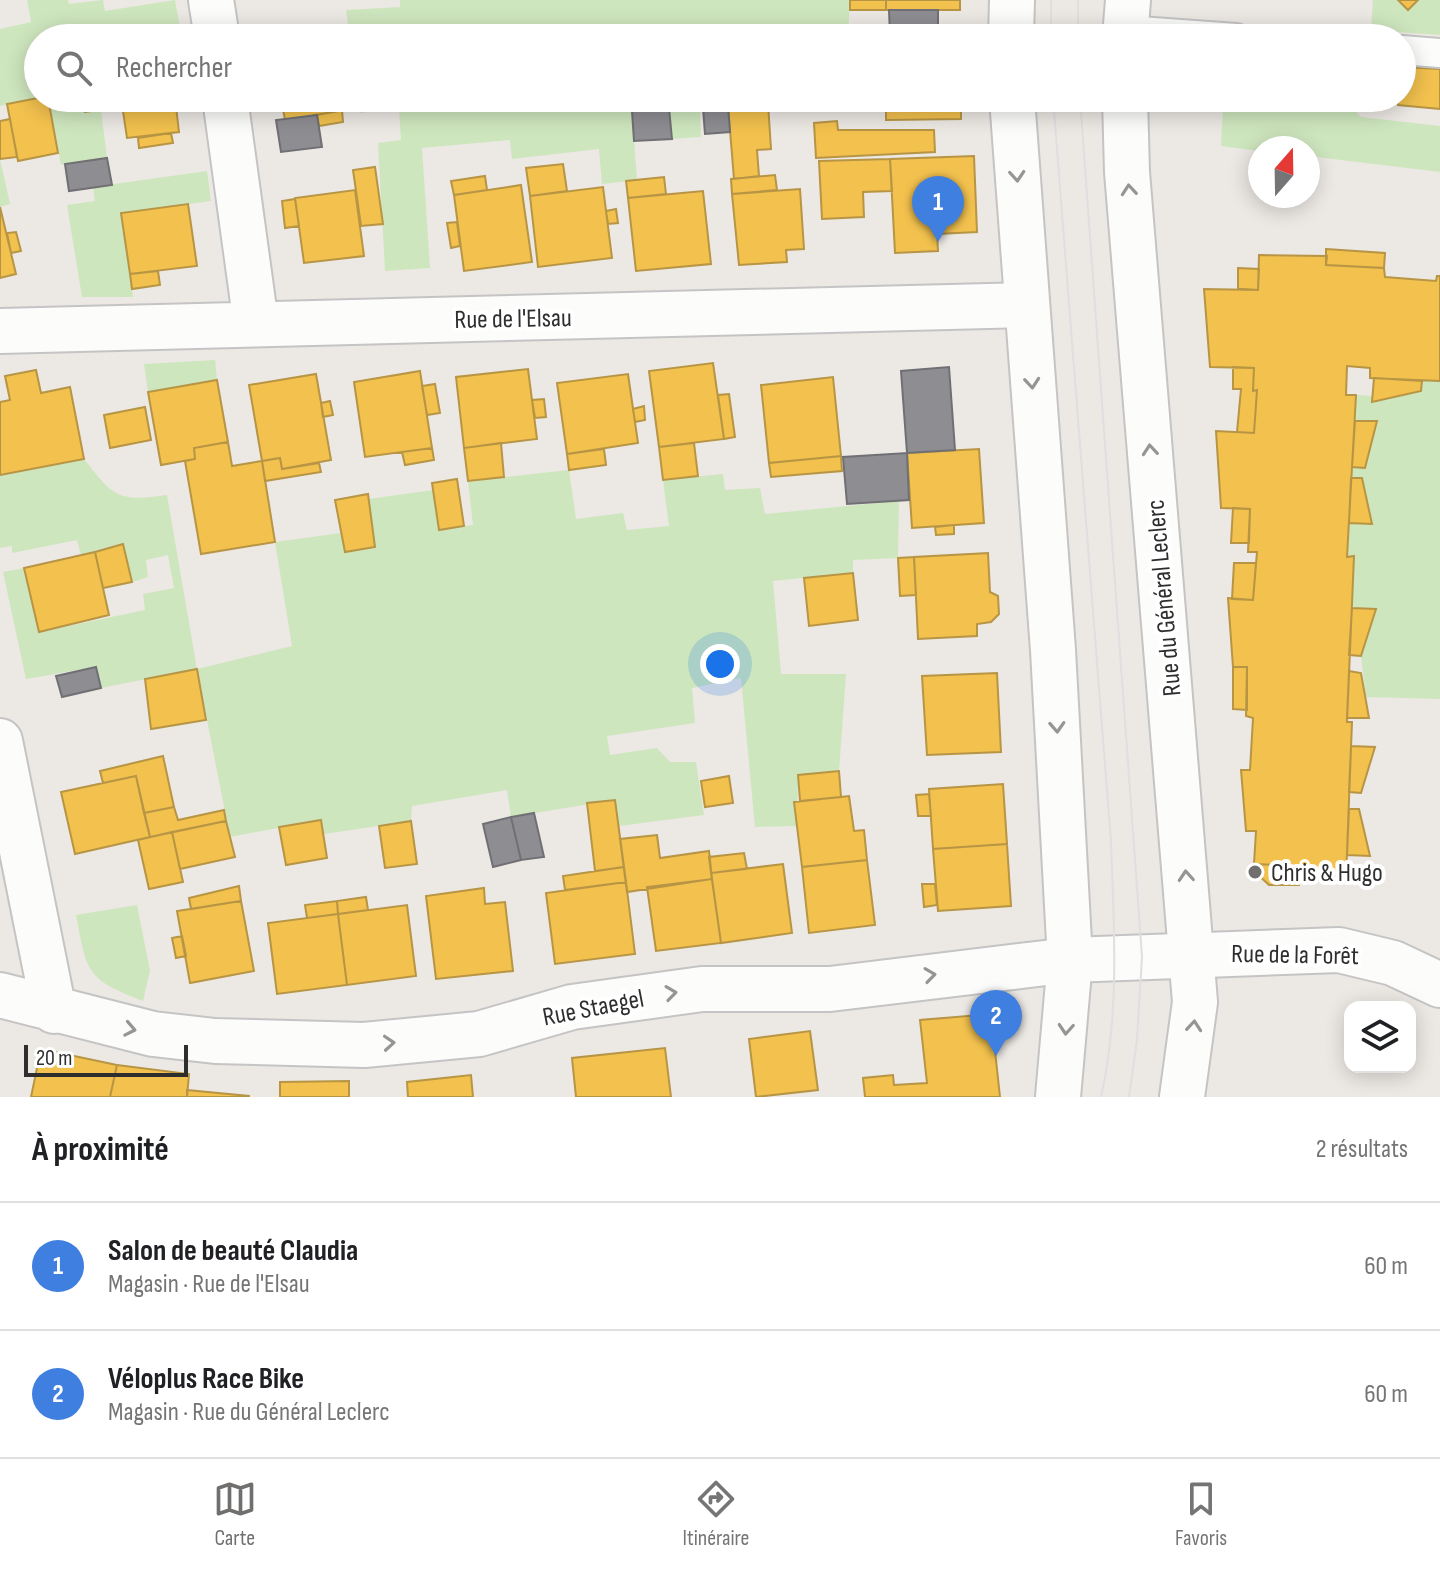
<!DOCTYPE html>
<html lang="fr">
<head>
<meta charset="utf-8">
<style>
	body { margin:0; font-family:"Sofia Sans Condensed",sans-serif; background:#f6f6f6; color:#202124 }
	.controls { position:absolute; right:24px; bottom:24px; display:grid; overflow:hidden; border-radius:16px; box-shadow:0 4px 20px #0003 }
	.controls button { width:72px; height:72px; display:grid; place-items:center; padding:0; border:0; border-bottom:2px solid #e0e0e0; background:#fff; color:#202124; font:40px sans-serif }
	.compass { position:absolute; left:1248px; top:136px; width:72px; height:72px; border-radius:50%; background:#fff; box-shadow:0 4px 20px #0003; rotate:20deg }
	.scale { position:absolute; left:24px; bottom:20px; width:164px; box-sizing:border-box; padding-left:8px; border:4px solid #2e2e2e; border-top:0; font-size:22px; line-height:28px; white-space:nowrap; color:#2e2e2e; -webkit-text-stroke:6px #fff; paint-order:stroke }
	.you { position:absolute; left:720px; top:664px; width:28px; height:28px; margin:-20px; border:6px solid #fff; border-radius:50%; background:#1a73e8; box-shadow:0 0 0 12px #1a73e833 }
	.badge { display:grid; place-items:center; width:52px; height:52px; border-radius:50%; background:#706f6e; color:#fff; font-size:26px; font-weight:700 }
	.pin { position:absolute; translate:-50% -66px; filter:drop-shadow(0 2px 4px #0008) }
	.pin::after { content:''; position:absolute; top:42px; width:28px; height:24px; background:inherit; clip-path:polygon(0 0,100% 0,50% 100%) }
	.list { margin:0; padding:0; list-style:none }
	h2 { display:flex; justify-content:space-between; align-items:center; height:104px; margin:0; padding:0 32px; font-size:34px }
	h2 small { font-size:26px; font-weight:400; color:#757577 }
	.list li { display:grid; grid-template-columns:52px 1fr auto; gap:24px; align-items:center; box-sizing:border-box; height:128px; padding:0 32px; border-top:2px solid #e0e0e0 }
	.list b { display:block; font-size:30px; white-space:nowrap }
	.list p { margin:0; font-size:26px; white-space:nowrap; color:#757577 }
	.list em { font-size:26px; font-style:normal; color:#757577 }
	.icon { flex:none; width:44px; height:44px; fill:none; stroke:currentColor; stroke-width:2; stroke-linecap:round; stroke-linejoin:round }
	.map { position:relative; flex:none; width:1440px; height:1097px; overflow:hidden }
	.search { position:absolute; background:#fff; box-shadow:0 4px 20px #0003; left:24px; right:24px; top:24px; height:88px; display:flex; align-items:center; gap:20px; box-sizing:border-box; padding:0 28px; border-radius:44px; color:#757577; font-size:30px }
	.sheet { height:360px; background:#fff }
	nav { display:flex; justify-content:space-around; align-items:center; box-sizing:border-box; height:112px; border-top:2px solid #e0e0e0; background:#fff; font-size:22px; color:#757577 }
	nav a { display:grid; justify-items:center; gap:4px }
	nav .on { color:#706f6e }
	.map>svg:first-child { display:block }
	.green { fill:#cee6be }
	.homes { fill:#f2c14e; stroke:#b79544; stroke-width:2 }
	.industry { fill:#8d8d92; stroke:#707074; stroke-width:2 }
	.lines { fill:none; stroke-linecap:round; stroke-linejoin:round }
	.lane-casing { stroke:#c5c4c5; stroke-width:32 }
	.street-casing { stroke:#c5c4c5; stroke-width:48 }
	.secondary-casing { stroke:#c5c4c5; stroke-width:48 }
	.lane { stroke:#fcfcfb; stroke-width:28 }
	.street { stroke:#fcfcfb; stroke-width:44 }
	.secondary { stroke:#fcfcfb; stroke-width:44 }
	.tram { stroke:#dfdfe1; stroke-width:2 }
	.oneway { stroke:#959594 }
	.poi-dot { fill:#706f6e; stroke:#fff; stroke-width:3 }
	.labels { text-anchor:middle; stroke-width:8; stroke-linejoin:round; paint-order:stroke }
	.street-label { font-size:26px; fill:#2e2e2e; stroke:#fff }
	.poi-label { font-size:26px; fill:#2e2e2e; stroke:#fff; text-anchor:start }
</style>
</head>
<body>
<div class="map">
<svg width="1440" height="1097" viewBox="0 0 1440 1097">
	<rect width="100%" height="100%" fill="#ece8e4"/>
	<path class="green" d="M27,0H68L69,4L103,0L105,11L175,0L180,28L190,24L191,38H38V98L0,106V29L31,22Z
		M400,0H850L848,35L807,38H350L346,10L400,7Z
		M1373,0H1398L1408,10L1418,0H1440V35L1371,30Z
		M48,98H83L85,112L101,110L107,158L61,165Z
		M358,98H710V108L700,109L701,137L672,139L669,108L632,112L637,180L602,184L599,149L512,159L510,140L422,148L430,268L385,271L378,143L401,140L399,109L360,113Z
		M1218,98H1344L1361,117L1440,126V172L1308,156V148L1260,151L1221,146L1223,104L1218,103Z
		M0,159L10,204L0,207Z
		M207,171L211,201L122,213L133,297H82L67,205L95,201L93,187Z
		M215,360L217,380L148,392L144,364Z
		M1422,381H1440V699L1366,697L1361,656L1375,609L1352,608L1354,557H1347L1349,523H1372L1362,478H1351L1352,467L1365,468L1377,422L1355,421L1356,395L1372,396L1373,402L1421,391Z
		M84,459C114,497 117,502 167,495L197,669L292,646L275,542L341,533L345,552L375,547L369,499L433,490L439,529L473,525L468,481L569,470L576,519L623,513L627,530L669,526L663,480L723,474L725,490L760,488L765,514L899,501L898,558L853,560V573L773,581L781,674H846L839,771L798,775L797,826L755,827L741,678L692,688L695,723L607,736L610,755L657,748L670,762H696L704,815L619,826L614,800L511,817L507,790L412,806L411,821L324,834L320,820L230,837L197,669L101,688L95,667L26,679L3,572L24,568L40,632L145,610L143,594L174,588L168,555L146,560L148,577L132,582L123,545L81,555L77,540L12,553V546L0,548V475Z
		M137,905L150,971L143,1001C86,979 87,973 76,915Z"/>
	<path class="homes" d="M850,0H886V10H850Z
		M886,0H960V10H886Z
		M1398,0H1418L1408,10Z
		M317,27L318,37L290,38L289,31Z
		M960,35V38H885L890,36Z
		M1402,67L1440,69V109L1398,105V98H1402Z
		M38,98H48L58,153L18,161L7,104Z
		M83,98H121L122,107L85,112Z
		M121,98H175L179,132L127,138Z
		M281,98H343L345,110L285,120Z
		M886,98H961V119L886,120Z
		M768,103L771,149L757,150L759,176L734,179L728,106Z
		M342,110L343,122L319,126L317,115Z
		M10,119L17,157L0,159V121Z
		M837,121L838,130H934L935,152L816,158L814,123Z
		M171,133L173,143L139,148L138,138Z
		M974,156L977,232L937,234L938,251L895,253L890,159Z
		M890,159L892,191L863,192L864,217L822,219L819,161Z
		M563,164L567,191L530,196L526,168Z
		M375,167L383,224L361,226L353,170Z
		M775,175L777,190L732,194L731,179Z
		M485,176L487,190L454,195L451,181Z
		M664,177L666,194L628,198L626,181Z
		M521,185L532,262L464,271L454,195Z
		M603,187L612,258L538,267L530,196Z
		M800,189L804,249L786,250L787,262L739,265L732,194Z
		M355,190L364,256L304,263L295,198Z
		M703,191L711,264L636,271L628,198Z
		M295,199L299,226L285,228L282,201Z
		M188,204L197,266L130,274L121,213Z
		M0,207L16,274L0,278Z
		M616,209L618,223L608,224L606,211Z
		M457,222L460,246L451,248L447,223Z
		M16,232L21,251L11,253L7,233Z
		M1326,249L1385,253L1384,268L1326,265Z
		M1259,255L1327,256L1326,265L1384,268L1385,277L1436,281L1437,276H1440V381L1370,378V368L1347,366L1346,395H1356L1347,557L1354,556L1347,722H1352L1346,878L1278,877L1279,865L1254,864L1256,831H1246L1241,770H1250L1253,718L1246,716L1247,667H1233L1228,598L1253,600L1257,552H1248L1250,509L1221,508L1216,431L1254,433L1257,390L1253,391L1254,368L1210,367L1204,289L1258,290Z
		M1238,268L1259,269L1258,290L1238,289Z
		M158,271L160,285L132,289L130,274Z
		M713,363L724,439L659,447L649,371Z
		M1233,367L1254,368L1253,391L1257,390L1254,433L1237,432L1241,389H1233Z
		M528,369L537,439L464,448L456,377Z
		M36,370L41,393L70,387L84,459L0,475V402L10,400L5,376Z
		M420,371L432,448L365,457L354,382Z
		M316,374L331,460L282,469L280,458L262,461L249,385Z
		M628,374L638,443L567,454L557,383Z
		M833,377L841,456L769,463L761,385Z
		M1374,378L1422,381L1421,391L1372,402Z
		M217,380L228,442L194,448L195,459L161,465L148,392Z
		M435,384L440,413L427,415L422,386Z
		M729,394L735,437L724,439L718,395Z
		M544,399L546,417L535,418L532,400Z
		M330,401L333,415L323,417L321,403Z
		M644,406L645,420L635,422L633,409Z
		M145,407L151,440L110,448L104,415Z
		M1355,421H1377L1365,468L1352,467Z
		M228,442L232,466L262,461L275,542L201,554L185,461L195,459L194,448Z
		M501,443L504,477L468,481L464,448Z
		M694,443L698,476L663,480L659,447Z
		M432,448L434,460L405,465L402,452Z
		M604,449L606,465L569,470L567,454Z
		M979,449L984,523L912,528L907,453Z
		M841,456L842,471L771,477L769,463Z
		M280,458L282,469L319,463L321,472L265,481L262,461Z
		M1351,478H1362L1372,524L1349,523Z
		M457,479L464,526L439,530L432,483Z
		M368,494L375,547L345,552L335,500Z
		M1233,508L1250,509L1249,543H1231Z
		M954,525V534L936,535L935,527Z
		M123,544L132,582L103,588L95,552Z
		M95,552L109,615L39,632L24,568Z
		M988,553L990,592L998,596L999,614L991,622L977,624V636L918,639L914,557Z
		M914,557L916,595L900,596L898,558Z
		M1234,563H1256L1253,600L1232,599Z
		M853,573L858,620L809,626L804,578Z
		M1352,608L1376,609L1361,656L1349,655Z
		M1233,667H1247V710L1233,709Z
		M197,669L206,720L151,729L145,679Z
		M1349,671L1361,673L1369,718H1347Z
		M997,673L1001,752L927,755L922,676Z
		M1351,746L1375,747L1361,793L1349,792Z
		M163,756L174,807L144,813L136,776L103,783L100,771Z
		M839,771L841,797L800,801L798,775Z
		M136,776L150,837L75,854L61,792Z
		M729,776L733,803L705,807L701,781Z
		M1003,784L1007,844L933,849L929,789Z
		M929,794L931,816H918L916,795Z
		M849,796L854,831L864,830L867,860L802,867L794,802Z
		M615,800L624,867L595,871L587,803Z
		M174,807L178,820L224,810L226,821L150,837L144,813Z
		M1349,809H1359L1370,856L1347,855Z
		M321,820L327,858L286,865L279,827Z
		M226,821L235,857L180,869L172,832Z
		M411,821L417,864L385,868L379,826Z
		M172,832L183,882L149,889L138,840Z
		M657,835L660,858L709,851L712,879L627,892L620,839Z
		M1007,844L1011,906L938,911L933,849Z
		M744,853L747,869L711,873L709,857Z
		M867,860L875,925L809,933L802,867Z
		M783,864L792,933L721,943L711,873Z
		M1254,864L1279,865L1278,877L1300,878L1299,885H1269L1255,872Z
		M624,867L626,882L565,890L563,876Z
		M712,879L721,943L656,951L647,887Z
		M626,882L635,954L555,964L546,893Z
		M922,884H935L937,905L924,907Z
		M239,886L241,901L191,909L189,898Z
		M484,888L485,904L505,902L513,971L436,979L426,896Z
		M366,897L368,910L338,914L337,901Z
		M241,901L254,971L190,983L177,911Z
		M337,901L338,914L307,918L305,905Z
		M407,905L416,976L347,985L338,914Z
		M338,914L347,985L277,994L268,923Z
		M182,936L186,956L176,958L172,938Z
		M991,1014L1000,1097H865L863,1078L893,1075L894,1085L927,1083L920,1020Z
		M810,1031L818,1090L756,1097L749,1039Z
		M665,1048L671,1097H576L572,1058Z
		M41,1049L117,1065L110,1097H31Z
		M117,1065L189,1074L187,1097H110Z
		M471,1075L473,1097H408L407,1082Z
		M349,1081V1097H280V1082Z
		M187,1090L249,1096V1097H187Z"/>
	<path class="industry" d="M889,10H938V35L890,36Z
		M728,106L730,132L705,134L703,108Z
		M669,108L672,139L634,141L632,111Z
		M317,115L322,147L281,152L276,120Z
		M107,158L112,185L69,191L65,164Z
		M949,367L955,450L907,453L901,371Z
		M907,453L909,500L847,504L843,457Z
		M96,667L101,688L62,697L56,676Z
		M534,813L544,857L521,860L511,817Z
		M511,817L521,860L493,867L483,824Z"/>
	<g class="lines">
		<defs>
			<path id="lane" d="M1125,30L1236,38
				M1402,50L1440,53"/>
			<path id="street" d="M211,0L217,38
				M225,98L256,324
				M0,331L1025,305
				M0,741L54,1011
				M0,995L153,1034L215,1041L364,1045L479,1034L572,1007L702,989H830L1070,960L1339,950L1393,963L1440,985"/>
			<path id="secondary" d="M1011,38L1012,0
				M1125,38L1128,0
				M1012,98L1053,650L1070,960L1058,1097
				M1125,98L1127,172L1195,1002L1182,1097"/>
		</defs>
		<use href="#lane" class="lane-casing"/>
		<use href="#street" class="street-casing"/>
		<use href="#secondary" class="secondary-casing"/>
		<use href="#lane" class="lane"/>
		<use href="#street" class="street"/>
		<use href="#secondary" class="secondary"/>
		<path class="tram" d="M1078,0V38
			M1051,38V0
			M1053,98L1111,842C1114,927 1120,1014 1101,1097
			M1080,98L1142,957L1137,1040L1129,1097"/>
	</g>
	<defs><path id="oneway-chevron" d="M-2-3.5L2.5 0L-2 3.5" fill="none" stroke-width="1.6" stroke-linecap="round" stroke-linejoin="round" transform="scale(2)"/></defs>
	<g class="oneway">
		<use href="#oneway-chevron" transform="translate(1017 176) rotate(86)"/>
		<use href="#oneway-chevron" transform="translate(1129 190) rotate(-95)"/>
		<use href="#oneway-chevron" transform="translate(1032 383) rotate(85)"/>
		<use href="#oneway-chevron" transform="translate(1150 450) rotate(-95)"/>
		<use href="#oneway-chevron" transform="translate(1057 727) rotate(87)"/>
		<use href="#oneway-chevron" transform="translate(1186 876) rotate(-94)"/>
		<use href="#oneway-chevron" transform="translate(930 975) rotate(-8)"/>
		<use href="#oneway-chevron" transform="translate(671 993) rotate(-8)"/>
		<use href="#oneway-chevron" transform="translate(1194 1026) rotate(-85)"/>
		<use href="#oneway-chevron" transform="translate(130 1029) rotate(11)"/>
		<use href="#oneway-chevron" transform="translate(1066 1029) rotate(94)"/>
		<use href="#oneway-chevron" transform="translate(389 1043) rotate(-4)"/>
	</g>
	<circle class="poi-dot" cx="1255" cy="872" r="8"/>
	<g class="labels">
		<g class="street-label">
			<text transform="translate(513 318) rotate(-1)" y="9">Rue de l'Elsau</text>
			<text transform="translate(1163 598) rotate(-95)" y="9">Rue du Général Leclerc</text>
			<text transform="translate(1295 954) rotate(1)" y="9">Rue de la Forêt</text>
			<text transform="translate(593 1007) rotate(-11)" y="9">Rue Staegel</text>
		</g>
		<g class="poi-label">
			<text x="1271" y="881">Chris &amp; Hugo</text>
		</g>
	</g>
</svg>
<div class="controls">
<button><svg class="icon" aria-label="layers" viewBox="0 0 24 24"><path d="M12 4l9 5-9 5-9-5zM3 14l9 5 9-5"/></svg></button>
</div>
<svg class="compass" viewBox="-18 -18 36 36"><path d="M0-13l5 13h-10z" fill="#e53935"/><path d="M0 13l5-13h-10z" fill="#757577"/></svg>
<div class="scale">20 m</div>
<div class="you"></div>
<div class="pin badge" style="left:938px;top:242px;background:#3f7fe0">1</div>
<div class="pin badge" style="left:996px;top:1056px;background:#3f7fe0">2</div>
<div class="search"><svg class="icon" aria-label="search" viewBox="0 0 24 24"><circle cx="10" cy="10" r="6"/><path d="M15 15l6 6"/></svg>Rechercher</div>
</div>
<section class="sheet">
<h2>À proximité<small>2 résultats</small></h2>
<ul class="list">
<li><span class="badge" style="background:#3f7fe0">1</span><div><b>Salon de beauté Claudia</b><p>Magasin · Rue de l'Elsau</p></div><em>60 m</em></li>
<li><span class="badge" style="background:#3f7fe0">2</span><div><b>Véloplus Race Bike</b><p>Magasin · Rue du Général Leclerc</p></div><em>60 m</em></li>
</ul>
</section>
<nav>
<a class="on"><svg class="icon" aria-label="map" viewBox="0 0 24 24"><path d="M3 6l6-2 6 2 6-2v14l-6 2-6-2-6 2zM9 4v14M15 6v14"/></svg>Carte</a>
<a><svg class="icon" aria-label="directions" viewBox="0 0 24 24"><path d="M12 3l9 9-9 9-9-9zM9 14v-3h6M13 9l2 2-2 2"/></svg>Itinéraire</a>
<a><svg class="icon" aria-label="saved" viewBox="0 0 24 24"><path d="M7 4h10v16l-5-4-5 4z"/></svg>Favoris</a>
</nav>
</body>
</html>
